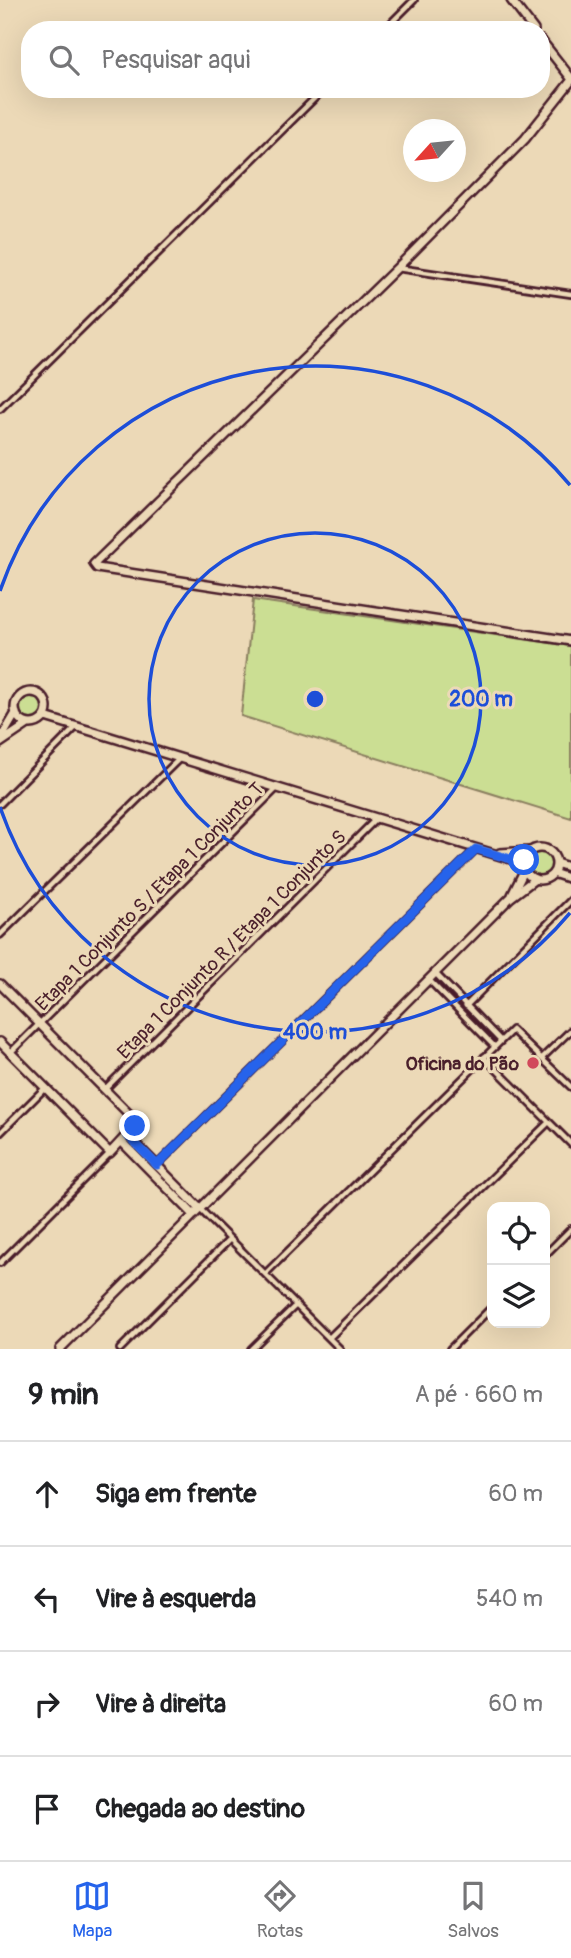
<!DOCTYPE html>
<html lang="pt">
<head>
<meta charset="utf-8">
<style>
	body { margin:0; font-family:Pangolin,sans-serif; background:#f2f2f2; color:#202124 }
	.controls { position:absolute; right:21px; bottom:21px; display:grid; overflow:hidden; border-radius:14px; box-shadow:0 7px 28px #0002 }
	.controls button { width:63px; height:63px; display:grid; place-items:center; padding:0; border:0; border-bottom:2px solid #e0e0e0; background:#fff; color:#202124; font:35px sans-serif }
	.compass { position:absolute; left:403px; top:119px; width:63px; height:63px; border-radius:50%; background:#fff; box-shadow:0 7px 28px #0002; rotate:243deg }
	.stop { position:absolute; width:21px; height:21px; margin:-16px; border:5px solid #2563eb; border-radius:50%; background:#fff }
	.stop.end { background:#2563eb; border-color:#fff; box-shadow:0 2px 7px #0008 }
	.list { margin:0; padding:0; list-style:none }
	h2 { display:flex; justify-content:space-between; align-items:center; height:91px; margin:0; padding:0 28px; font-size:30px }
	h2 small { font-size:23px; font-weight:400; color:#757577 }
	.list li { display:grid; grid-template-columns:46px 1fr auto; gap:21px; align-items:center; box-sizing:border-box; height:105px; padding:0 28px; border-top:2px solid #e0e0e0 }
	.list b { display:block; font-size:26px; white-space:nowrap }
	.list em { font-size:23px; font-style:normal; color:#757577 }
	.icon { flex:none; width:38px; height:38px; fill:none; stroke:currentColor; stroke-width:2; stroke-linecap:round; stroke-linejoin:round }
	.map { position:relative; flex:none; width:571px; height:1349px; overflow:hidden }
	.search { position:absolute; background:#fff; box-shadow:0 7px 28px #0002; left:21px; right:21px; top:21px; height:77px; display:flex; align-items:center; gap:18px; box-sizing:border-box; padding:0 24px; border-radius:28px; color:#757577; font-size:26px }
	.sheet { height:511px; background:#fff }
	nav { display:flex; justify-content:space-around; align-items:center; box-sizing:border-box; height:98px; border-top:2px solid #e0e0e0; background:#fff; font-size:19px; color:#757577 }
	nav a { display:grid; justify-items:center; gap:4px }
	nav .on { color:#2563eb }
	.map>svg:first-child { display:block }
	.green { fill:#cbde93; stroke:#8a7e5f; stroke-width:2 }
	.lines { fill:none; stroke-linecap:round; stroke-linejoin:round }
	.street-casing { stroke:#4a1f2b; stroke-width:10 }
	.secondary-casing { stroke:#4a1f2b; stroke-width:12 }
	.street { stroke:#ecd9b7; stroke-width:4.5 }
	.secondary { stroke:#ecd9b7; stroke-width:7 }
	.route { stroke:#2563eb; stroke-width:9 }
	.ring { fill:none; stroke:#1d4ed8; stroke-width:3.5 }
	.poi-dot { fill:#d1495b; stroke:#ecd9b7; stroke-width:2.5 }
	.labels { text-anchor:middle; stroke-width:6; stroke-linejoin:round; paint-order:stroke }
	.street-label { font-size:19px; fill:#4a1f2b; stroke:#ecd9b7 }
	.poi-label { font-size:19px; font-weight:bold; fill:#4a1f2b; stroke:#ecd9b7; text-anchor:end }
	.centre { fill:#1d4ed8; stroke:#ecd9b7; stroke-width:3.5 }
	.ring-label { font-size:21px; text-anchor:middle; font-weight:bold; fill:#1d4ed8; stroke:#ecd9b7; stroke-width:6; stroke-linejoin:round; paint-order:stroke }
</style>
</head>
<body>
<div class="map">
<svg width="571" height="1349" viewBox="0 0 571 1349">
	<rect width="100%" height="100%" fill="#ecd9b7"/>
	<filter id="ink" filterUnits="userSpaceOnUse"><feTurbulence type="fractalNoise" baseFrequency=".0143" numOctaves="2"/><feDisplacementMap in="SourceGraphic" scale="14" xChannelSelector="R" yChannelSelector="G"/><feConvolveMatrix kernelMatrix="1 2 1 2 8 2 1 2 1" color-interpolation-filters="sRGB"/></filter>
	<g filter="url(#ink)">
		<path class="green" d="M253,600L571,646V818L241,716Z
			M18 708a13 13 0 1 1 26 0a13 13 0 1 1-26 0Z
			M527 863a13 13 0 1 1 26 0a13 13 0 1 1-26 0Z"/>
		<g class="lines">
			<defs>
				<path id="street" d="M384,30L414,0
					M397,268L571,294
					M0,409L324,89
					M0,804L76,727
					M0,935L179,759
					M435,973L500,1040
					M429,980L494,1046
					M466,1006L571,900
					M11,1052L277,788
					M484,1057L571,1144
					M542,1058L571,1030
					M105,1089L377,818
					M0,1133L45,1088
					M157,1165L476,849
					M200,1209L340,1349
					M545,1255L571,1229
					M0,1263L110,1153
					M265,1274L512,1030L571,1087
					M329,1338L549,1122
					M120,1349L230,1239
					M251,1349L296,1305
					M450,1349L492,1307"/>
				<path id="secondary" d="M511,0L534,30
					M541,40L571,78
					M571,81L525,139L397,268L94,564L97,568L571,641
					M15 708a16 16 0 1 1 32 0a16 16 0 1 1-32 0Z
					M45,717L524,863
					M0,740L16,713
					M0,743L28,724
					M524 864a16 16 0 1 1 32 0a16 16 0 1 1-32 0Z
					M500,853L529,851
					M556,863L571,868
					M553,873L571,879
					M512,895L525,869
					M0,984L136,1121V1125L110,1153L0,1042
					M128,1136L200,1209
					M122,1142L194,1215
					M60,1349L510,898L535,879"/>
			</defs>
			<use href="#street" class="street-casing"/>
			<use href="#secondary" class="secondary-casing"/>
			<use href="#street" class="street"/>
			<use href="#secondary" class="secondary"/>
		</g>
	</g>
	<g class="lines" filter="url(#ink)">
		<path class="route" d="M135,1126L128,1136L157,1165L476,849L524,863V860"/>
	</g>
	<g class="ring">
		<circle cx="315" cy="699" r="166"/>
		<path d="M570 913A333 333 0 0 1 0 807M0 591A333 333 0 0 1 570 485"/>
	</g>
	<circle class="poi-dot" cx="533" cy="1063" r="7"/>
	<g class="labels">
		<g class="street-label">
			<text transform="translate(149 896) rotate(-45)" y="7">Etapa 1 Conjunto S / Etapa 1 Conjunto T</text>
			<text transform="translate(231 944) rotate(-45)" y="7">Etapa 1 Conjunto R / Etapa 1 Conjunto S</text>
		</g>
		<g class="poi-label">
			<text x="519" y="1070">Oficina do Pão</text>
		</g>
	</g>
	<circle cx="315" cy="699" r="10" class="centre"/>
	<g class="ring-label">
		<text x="481" y="706">200 m</text>
		<text x="315" y="1039">400 m</text>
	</g>
</svg>
<div class="controls">
<button><svg class="icon" aria-label="locate" viewBox="0 0 24 24"><circle cx="12" cy="12" r="6"/><path d="M12 2v4M12 18v4M2 12h4M18 12h4"/></svg></button>
<button><svg class="icon" aria-label="layers" viewBox="0 0 24 24"><path d="M12 4l9 5-9 5-9-5zM3 14l9 5 9-5"/></svg></button>
</div>
<svg class="compass" viewBox="-18 -18 36 36"><path d="M0-13l5 13h-10z" fill="#e53935"/><path d="M0 13l5-13h-10z" fill="#757577"/></svg>
<div class="stop" style="left:524px;top:860px"></div>
<div class="stop end" style="left:135px;top:1126px"></div>
<div class="search"><svg class="icon" aria-label="search" viewBox="0 0 24 24"><circle cx="10" cy="10" r="6"/><path d="M15 15l6 6"/></svg>Pesquisar aqui</div>
</div>
<section class="sheet">
<h2>9 min<small>A pé · 660 m</small></h2>
<ul class="list">
<li><svg class="icon" aria-label="ahead" viewBox="0 0 24 24"><path d="M12 20V5M6 11l6-6 6 6"/></svg><div><b>Siga em frente</b></div><em>60 m</em></li>
<li><svg class="icon" aria-label="left" viewBox="0 0 24 24"><path d="M17 20v-9H6M10 6l-5 5 5 5"/></svg><div><b>Vire à esquerda</b></div><em>540 m</em></li>
<li><svg class="icon" aria-label="right" viewBox="0 0 24 24"><path d="M7 20v-9h11M14 6l5 5-5 5"/></svg><div><b>Vire à direita</b></div><em>60 m</em></li>
<li><svg class="icon" aria-label="arrive" viewBox="0 0 24 24"><path d="M6 21V4h12l-3 4 3 4H6"/></svg><div><b>Chegada ao destino</b></div></li>
</ul>
</section>
<nav>
<a class="on"><svg class="icon" aria-label="map" viewBox="0 0 24 24"><path d="M3 6l6-2 6 2 6-2v14l-6 2-6-2-6 2zM9 4v14M15 6v14"/></svg>Mapa</a>
<a><svg class="icon" aria-label="directions" viewBox="0 0 24 24"><path d="M12 3l9 9-9 9-9-9zM9 14v-3h6M13 9l2 2-2 2"/></svg>Rotas</a>
<a><svg class="icon" aria-label="saved" viewBox="0 0 24 24"><path d="M7 4h10v16l-5-4-5 4z"/></svg>Salvos</a>
</nav>
</body>
</html>
